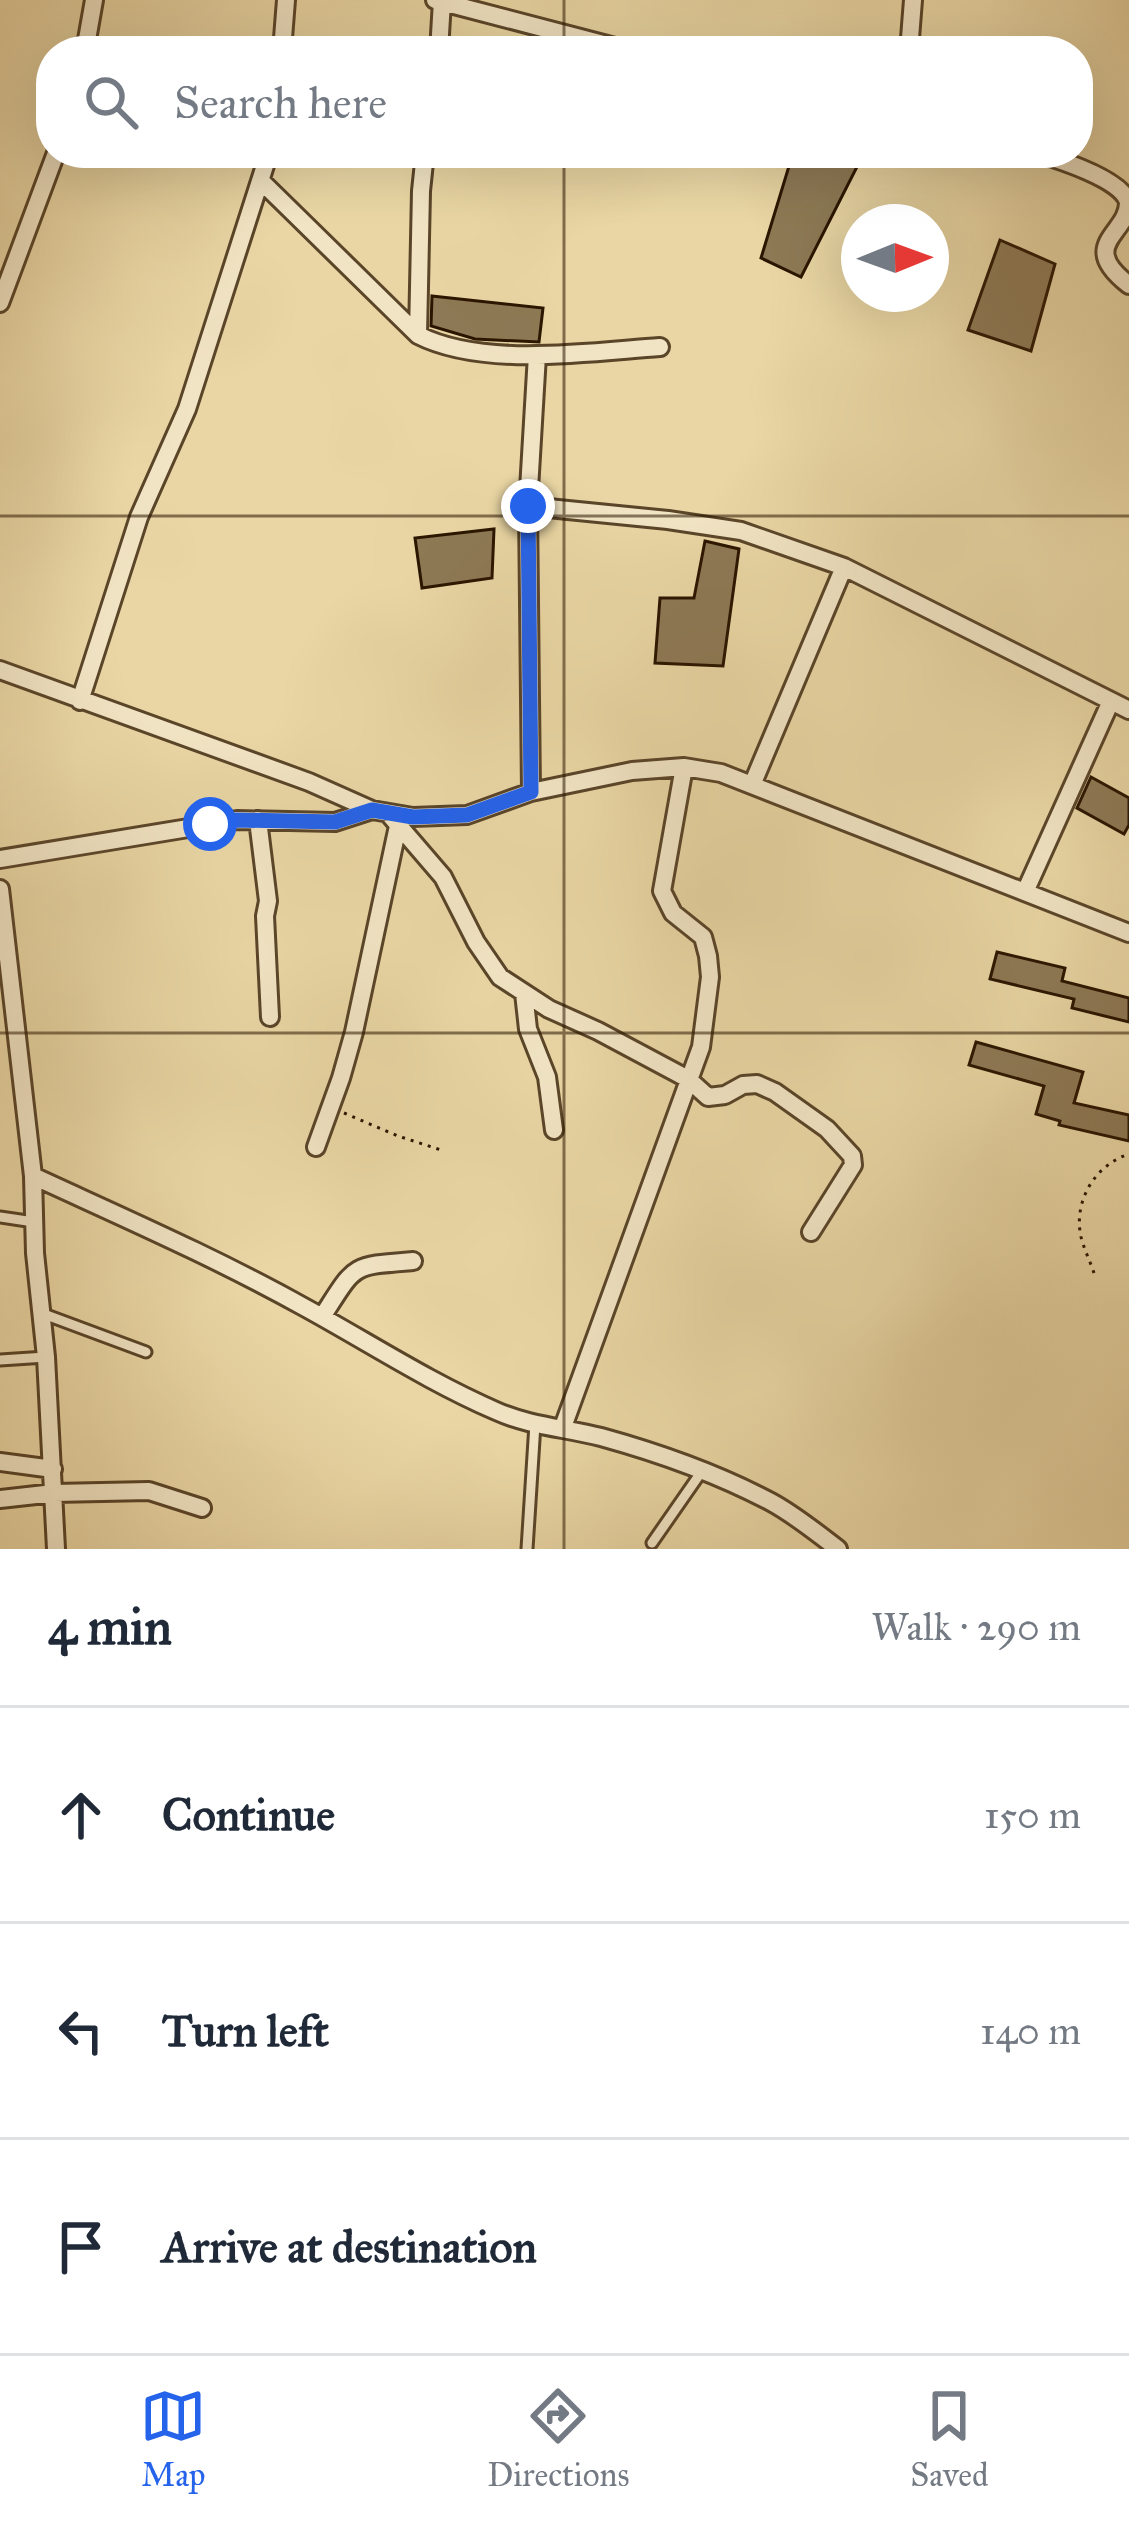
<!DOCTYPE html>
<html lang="en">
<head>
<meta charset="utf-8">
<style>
	body { margin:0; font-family:"IM FELL Great Primer",serif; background:#f6f6f7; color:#1f2937 }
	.compass { position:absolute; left:841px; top:204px; width:108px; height:108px; border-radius:50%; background:#fff; box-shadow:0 12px 48px #0002; rotate:89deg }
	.stop { position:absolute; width:36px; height:36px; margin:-27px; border:9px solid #2563eb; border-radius:50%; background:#fff }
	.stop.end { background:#2563eb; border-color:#fff; box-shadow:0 3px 12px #0008 }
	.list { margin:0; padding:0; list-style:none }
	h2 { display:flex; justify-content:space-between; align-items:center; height:156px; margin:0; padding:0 48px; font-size:51px }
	h2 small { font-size:39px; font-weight:400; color:#747a83 }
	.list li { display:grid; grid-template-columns:78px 1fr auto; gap:36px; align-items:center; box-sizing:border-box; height:216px; padding:0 48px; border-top:3px solid #e0e1e3 }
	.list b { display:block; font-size:45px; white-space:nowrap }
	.list em { font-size:39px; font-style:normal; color:#747a83 }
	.icon { flex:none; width:66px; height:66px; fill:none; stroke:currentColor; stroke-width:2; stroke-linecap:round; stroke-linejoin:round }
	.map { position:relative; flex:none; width:1129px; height:1549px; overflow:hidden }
	.search { position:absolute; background:#fff; box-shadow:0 12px 48px #0002; left:36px; right:36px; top:36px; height:132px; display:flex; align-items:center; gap:30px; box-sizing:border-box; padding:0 42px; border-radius:48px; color:#747a83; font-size:45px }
	.sheet { height:804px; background:#fff }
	nav { display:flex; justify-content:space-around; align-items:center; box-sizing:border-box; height:168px; border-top:3px solid #e0e1e3; background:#fff; font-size:33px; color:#747a83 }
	nav a { display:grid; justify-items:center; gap:6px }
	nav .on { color:#2563eb }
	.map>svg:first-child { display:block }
	.building { fill:#8d7955; stroke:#2a1500; stroke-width:3 }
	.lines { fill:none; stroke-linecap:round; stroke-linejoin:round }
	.service-casing { stroke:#5a4529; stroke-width:15 }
	.minor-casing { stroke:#5a4529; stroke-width:22 }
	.path { stroke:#2a1500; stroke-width:3; stroke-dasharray:3 6; stroke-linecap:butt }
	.service { stroke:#f1e4c4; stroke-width:9 }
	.minor { stroke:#f1e4c4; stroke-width:16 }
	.route { stroke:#2563eb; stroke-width:15 }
	.grid { fill:none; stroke:#2a1500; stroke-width:3; stroke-opacity:0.55 }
</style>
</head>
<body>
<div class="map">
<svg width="1129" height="1549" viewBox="0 0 1129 1549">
	<rect width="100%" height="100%" fill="#e9d6a4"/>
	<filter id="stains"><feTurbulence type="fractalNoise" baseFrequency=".00167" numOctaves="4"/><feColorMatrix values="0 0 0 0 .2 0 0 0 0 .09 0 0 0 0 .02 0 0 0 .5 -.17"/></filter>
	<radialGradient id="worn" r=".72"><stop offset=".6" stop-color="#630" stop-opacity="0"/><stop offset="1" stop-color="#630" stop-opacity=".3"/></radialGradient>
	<path class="building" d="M793,153H864L801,277L761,258Z
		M1000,240L1055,264L1031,351L968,330Z
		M432,296L543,308L539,342L475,339L431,326Z
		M494,529L492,578L422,588L415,538Z
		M705,541L739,549L723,666L655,663L660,598H694Z
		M1091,777L1129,798V825L1124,834L1077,808Z
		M997,952L1065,968L1062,981L1129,998V1022L1072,1008L1074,999L990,979Z
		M976,1042L1083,1072L1074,1103L1129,1115V1141L1059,1125L1060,1121L1036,1114L1044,1086L969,1065Z"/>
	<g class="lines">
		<defs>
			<path id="service" d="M0,1217L34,1222
				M41,1313L146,1352
				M0,1360L46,1357
				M652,1543L702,1471
				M527,1549L535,1424"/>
			<path id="minor" d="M435,0L630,51
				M85,51L94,0
				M282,51L286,0
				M439,51L442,1
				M909,51L913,0
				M1037,153C1057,159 1122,179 1128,202C1129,234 1076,244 1129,285
				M261,181L418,335C483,368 589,352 660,347
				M0,303L56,153
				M418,335L421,191L425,153
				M528,506L668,520L741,531L844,567L1129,710
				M0,670L309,782L372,810L413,817L467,815L531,792L632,771L684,767L721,773L1129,933
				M80,701L139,517L187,409L269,153
				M752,785L844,567
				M531,792L528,506L537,355
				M388,813L443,877L476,942L500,977L549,1009L598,1031L688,1079L708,1097L725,1095L743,1085L757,1084L775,1092L827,1129L852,1156L853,1165L811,1232
				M258,820L268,901L265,916L270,1017
				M0,859L237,820L335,822L372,810
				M0,889L33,1176L35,1253L46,1357L56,1549
				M1025,892L1111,701
				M524,993L528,1029L547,1077L554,1130
				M316,1147L341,1078L354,1032L398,826
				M33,1176C124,1218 216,1258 304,1307C368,1342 429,1382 496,1411C529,1426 566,1428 601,1437C659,1453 718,1474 771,1502C795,1515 817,1533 838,1549
				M322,1317C356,1264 350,1266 413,1261
				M563,1427L701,1047L710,977L708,956L703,937L673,913L662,891L684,767
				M0,1462L53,1469
				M0,1499L54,1493L149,1491L202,1508"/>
		</defs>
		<use href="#service" class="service-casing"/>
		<use href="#minor" class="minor-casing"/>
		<path class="path" d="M344,1113L398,1136L441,1150
			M1094,1273C1090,1261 1084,1249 1081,1237C1073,1201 1095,1165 1129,1154"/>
		<use href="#service" class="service"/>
		<use href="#minor" class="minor"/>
	</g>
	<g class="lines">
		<path class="route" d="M210,824L237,820L335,822L372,810L413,817L467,815L531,792L528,506"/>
	</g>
	<path class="grid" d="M564,0V51M564,153V1549M0,516H1129M0,1033H1129"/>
	<rect width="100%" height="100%" filter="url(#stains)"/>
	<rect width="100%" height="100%" fill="url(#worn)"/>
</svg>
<svg class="compass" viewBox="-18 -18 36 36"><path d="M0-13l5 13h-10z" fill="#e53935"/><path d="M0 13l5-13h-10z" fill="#747a83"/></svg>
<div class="stop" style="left:210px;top:824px"></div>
<div class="stop end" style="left:528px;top:506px"></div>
<div class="search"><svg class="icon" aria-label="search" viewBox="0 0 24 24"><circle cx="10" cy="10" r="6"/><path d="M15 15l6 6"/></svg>Search here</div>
</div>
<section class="sheet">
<h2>4 min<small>Walk · 290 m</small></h2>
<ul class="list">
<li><svg class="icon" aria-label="ahead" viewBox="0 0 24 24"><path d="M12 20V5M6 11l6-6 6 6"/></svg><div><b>Continue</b></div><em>150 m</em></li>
<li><svg class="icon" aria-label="left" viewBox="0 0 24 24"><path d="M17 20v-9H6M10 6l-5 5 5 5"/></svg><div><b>Turn left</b></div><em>140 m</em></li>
<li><svg class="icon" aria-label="arrive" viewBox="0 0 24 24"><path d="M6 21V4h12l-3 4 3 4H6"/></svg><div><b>Arrive at destination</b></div></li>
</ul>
</section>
<nav>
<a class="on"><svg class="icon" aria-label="map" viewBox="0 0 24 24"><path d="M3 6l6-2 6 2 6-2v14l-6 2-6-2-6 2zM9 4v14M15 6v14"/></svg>Map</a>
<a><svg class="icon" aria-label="directions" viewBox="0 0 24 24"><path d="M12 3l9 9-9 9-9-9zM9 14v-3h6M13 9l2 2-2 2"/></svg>Directions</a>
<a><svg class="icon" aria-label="saved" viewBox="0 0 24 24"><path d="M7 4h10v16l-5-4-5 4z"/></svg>Saved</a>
</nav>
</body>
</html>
